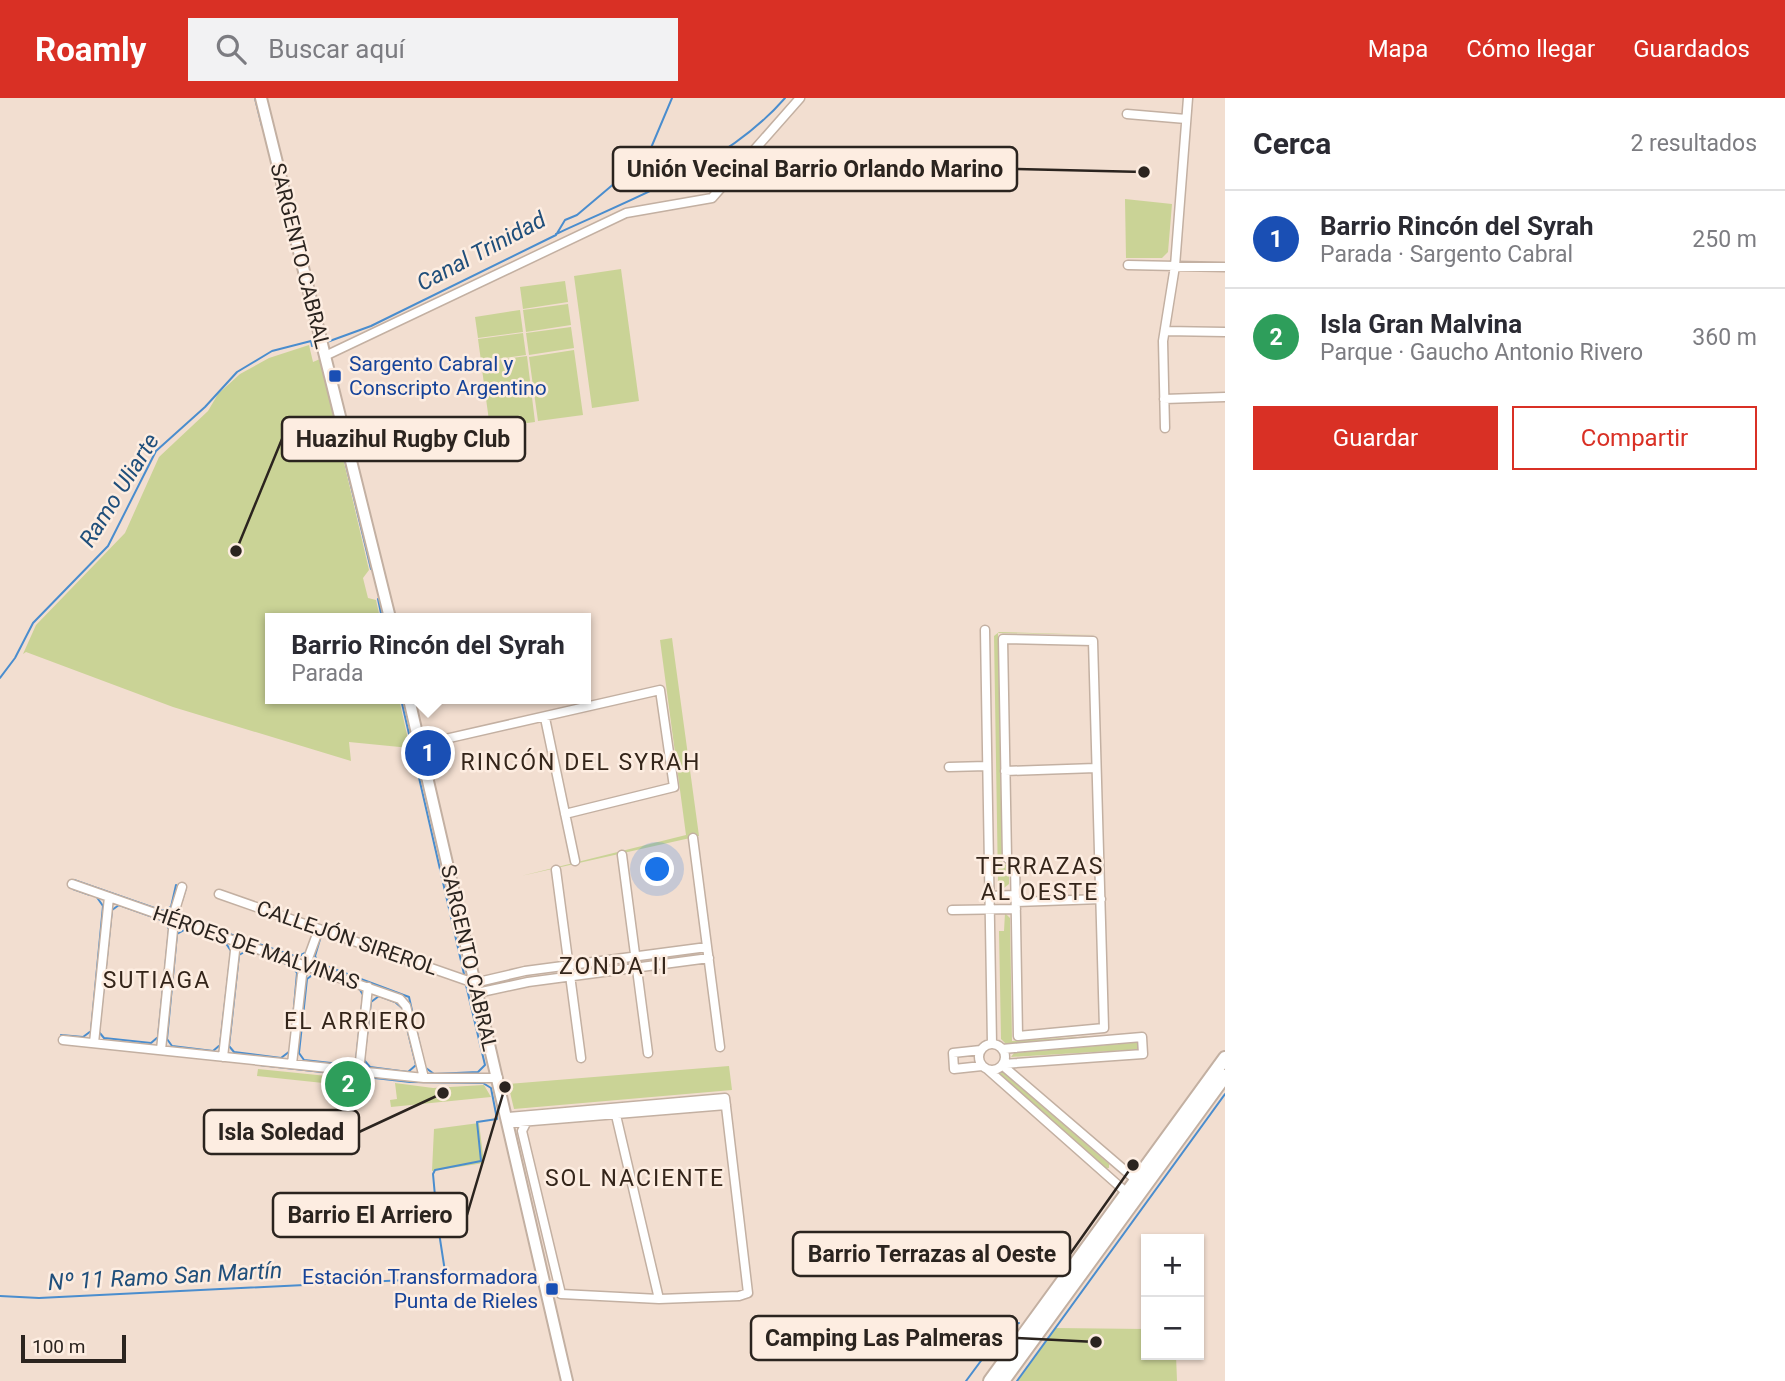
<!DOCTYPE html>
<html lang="es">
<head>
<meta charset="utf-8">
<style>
	body { margin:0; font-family:Roboto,sans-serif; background:#f2f2f3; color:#2b2b33 }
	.controls { position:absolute; right:21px; bottom:21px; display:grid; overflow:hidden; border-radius:0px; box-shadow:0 2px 5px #0004 }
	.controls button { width:63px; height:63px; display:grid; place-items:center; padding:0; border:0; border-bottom:2px solid #e1e1e2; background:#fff; color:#2b2b33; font:35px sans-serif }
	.scale { position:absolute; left:21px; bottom:18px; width:105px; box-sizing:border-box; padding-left:7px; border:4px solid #2b241f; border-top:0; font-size:19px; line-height:24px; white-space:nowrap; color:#2b241f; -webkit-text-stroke:5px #fdede1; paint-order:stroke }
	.you { position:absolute; left:658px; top:772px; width:24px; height:24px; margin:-18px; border:5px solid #fff; border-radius:50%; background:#1a73e8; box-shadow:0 0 0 10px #1a73e833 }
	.badge { display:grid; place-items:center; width:46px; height:46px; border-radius:50%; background:#d93025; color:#fff; font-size:23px; font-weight:700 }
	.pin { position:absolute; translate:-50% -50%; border:4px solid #fff; box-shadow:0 2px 7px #0006 }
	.popup { position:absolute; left:265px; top:515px; width:326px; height:91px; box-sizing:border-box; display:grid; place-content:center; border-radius:0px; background:#fff; filter:drop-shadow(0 2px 5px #0005); font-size:23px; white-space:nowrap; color:#7c7c81 }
	.popup b { font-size:26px; color:#2b2b33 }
	.popup::after { content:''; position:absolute; left:50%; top:100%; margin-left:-14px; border:14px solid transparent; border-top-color:#fff }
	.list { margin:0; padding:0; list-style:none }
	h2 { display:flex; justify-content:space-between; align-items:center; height:91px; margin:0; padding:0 28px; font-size:30px }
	h2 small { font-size:23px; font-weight:400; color:#7c7c81 }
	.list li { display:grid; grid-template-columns:46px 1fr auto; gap:21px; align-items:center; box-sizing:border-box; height:98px; padding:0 28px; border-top:2px solid #e1e1e2 }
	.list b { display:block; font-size:26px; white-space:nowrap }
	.list p { margin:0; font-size:23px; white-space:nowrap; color:#7c7c81 }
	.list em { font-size:23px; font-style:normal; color:#7c7c81 }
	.actions { display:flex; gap:14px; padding:21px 28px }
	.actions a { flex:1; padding:16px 0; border:2px solid #d93025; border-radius:0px; text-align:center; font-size:24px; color:#d93025 }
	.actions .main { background:#d93025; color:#fff }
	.icon { flex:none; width:38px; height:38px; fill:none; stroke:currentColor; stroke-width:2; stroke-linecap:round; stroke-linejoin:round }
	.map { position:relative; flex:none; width:1225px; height:1283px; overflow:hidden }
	header { display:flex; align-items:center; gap:42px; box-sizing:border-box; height:98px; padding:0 35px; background:#d93025; color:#fff }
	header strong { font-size:33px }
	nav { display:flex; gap:38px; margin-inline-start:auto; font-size:24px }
	.search { width:490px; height:63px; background:#f2f2f3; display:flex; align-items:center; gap:18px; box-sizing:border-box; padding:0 24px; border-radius:0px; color:#7c7c81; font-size:26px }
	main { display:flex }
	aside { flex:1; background:#fff }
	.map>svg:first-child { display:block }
	.green { fill:#cad396 }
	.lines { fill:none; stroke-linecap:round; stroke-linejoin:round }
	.stream { stroke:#4a8dce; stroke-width:2 }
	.minor-casing { stroke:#c3b0a2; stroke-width:11 }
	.secondary-casing { stroke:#c3b0a2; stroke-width:14 }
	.primary-casing { stroke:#c3b0a2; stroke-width:16 }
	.minor { stroke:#fff; stroke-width:8 }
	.secondary { stroke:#fff; stroke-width:10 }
	.primary { stroke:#fff; stroke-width:12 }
	.transit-dot { fill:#1a4fb4; stroke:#fdede1; stroke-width:2.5 }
	.labels { text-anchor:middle; stroke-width:5; stroke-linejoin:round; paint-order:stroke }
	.street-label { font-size:21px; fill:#2b241f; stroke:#fdede1 }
	.transit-label { font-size:21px; fill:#164399; stroke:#fdede1; text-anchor:start }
	.water-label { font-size:23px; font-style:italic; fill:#204f7b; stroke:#fdede1 }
	.neighbourhood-label { font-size:23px; letter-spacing:2px; fill:#34251a; stroke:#fdede1 }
	.leader { fill:none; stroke:#2b241f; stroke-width:2.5 }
	.callout-dot { fill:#2b241f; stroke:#fdede1; stroke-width:2.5 }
	.callout { fill:#fdede1; stroke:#2b241f; stroke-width:2.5 }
	.callout-label { font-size:23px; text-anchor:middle; font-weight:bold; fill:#2b241f }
</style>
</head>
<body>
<header>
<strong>Roamly</strong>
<div class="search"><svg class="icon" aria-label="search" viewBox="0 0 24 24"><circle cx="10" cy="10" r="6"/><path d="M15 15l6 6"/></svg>Buscar aquí</div>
<nav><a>Mapa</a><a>Cómo llegar</a><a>Guardados</a></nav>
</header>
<main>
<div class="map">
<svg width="1225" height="1283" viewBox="0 0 1225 1283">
	<rect width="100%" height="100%" fill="#f2ded0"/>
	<path class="green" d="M1125,101L1172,106L1168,154L1162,160H1126Z
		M621,171L639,303L592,310L574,178Z
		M565,183L568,204L523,211L520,189Z
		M568,206L571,227L526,234L523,212Z
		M520,212L523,234L478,240L475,219Z
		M571,229L574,250L529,257L526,235Z
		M523,235L526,257L481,263L478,241Z
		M309,247L313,264L320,261L369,472L363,480L368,500L376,502L380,520H270V601H399L410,650L349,644L351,663L173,609L26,554L23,556L36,527L125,435L159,359L208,313L218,296L240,276L269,260Z
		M574,252L583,317L538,323L529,259Z
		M527,258L535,324L490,330L481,264Z
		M999,534L1101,537L998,535L1002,764L1009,769V786L1004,790V786H998L994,538Z
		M672,540L699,738L521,778L686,737L660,542Z
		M1005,815L1010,820L1012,943L1112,937L1006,946L1001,941L999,833H1004Z
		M1144,944V951L1011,959L1014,955Z
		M729,968L732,992L514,1011L508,986Z
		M258,971L367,982L365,1001L359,1002L361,989L257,978Z
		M1000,975H1004L1109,1066V1070L1105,1071L999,978Z
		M395,985L433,990L484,987L491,999L391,1009L390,1002L397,1001Z
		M479,1025L484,1065L432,1073L434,1031Z
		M1055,1230L1146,1231V1257H1176L1177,1283H1018Z"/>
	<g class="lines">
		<path class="stream" d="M255,0L262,28
			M280,98L316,242
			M556,136C635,99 727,67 785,0
			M327,244L371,228L556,137L565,122L577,117L648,57L672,0
			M337,329L371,471
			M378,501L382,520
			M0,580L15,560L33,525L108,448L156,353L205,309L237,274L272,253L311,243L312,248L318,246
			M401,601L464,876
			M74,782L163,813L171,809L176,787
			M73,791L90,797
			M182,803L186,790
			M119,807L164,823L169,831L158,939L151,945L104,940L99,934L112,812Z
			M179,811L183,820L297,859L307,854
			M186,831L225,844L231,853L220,947L213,953L172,948L167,941L177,836Z
			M321,838L315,858L318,865L409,899L423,961
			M248,852L292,868L297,875L290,953L281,960L234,954L229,948L239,857Z
			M315,875L359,890L363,897L356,962L349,967L304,962L299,955L307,881Z
			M379,898L395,904L402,910L416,967L408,974L370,969L364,962L371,904Z
			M61,937L83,939L91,933L103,808L96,798
			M260,967L410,984L483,985L491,990L497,1021L477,1024L481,1063L435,1072L433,1076L437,1120
			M426,970L434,976L478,974L485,967L466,887
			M0,1198L39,1200L446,1180L438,1128
			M966,1283L1006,1229L1019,1225
			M1017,1283L1225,996"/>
		<defs>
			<path id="minor" d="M1127,16L1186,21
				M1128,167L1225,169
				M1165,233L1225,234
				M325,258L626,115L712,100L800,0
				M1164,301L1225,299
				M1165,330L1163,243L1175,168L1188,0
				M985,532L992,946
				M1003,541L1093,543L1104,930L1018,938L1015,766L1007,760Z
				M545,620L575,763
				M419,647L660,592L674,689L565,716
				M949,669L987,668
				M1005,673L1096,670
				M693,740L720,949
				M622,757L648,955
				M556,772L581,960
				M72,786L400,901L406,908L424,980
				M219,796L474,885L525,873L707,849
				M989,798L1015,797
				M1016,804L1101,801
				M952,812L1016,811
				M477,895L528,884L709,860
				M63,942L424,980H498
				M94,945L109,799
				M979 959a13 13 0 1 1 26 0a13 13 0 1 1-26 0Z
				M1002,951L1142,939L1143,956L1003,966
				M161,952L175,812L182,789
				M981,952L953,955L954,971L982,968
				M223,959L236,844
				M292,966L302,877L317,836
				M1002,967L1136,1082
				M987,971L1127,1095
				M359,973L368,889
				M615,1013L659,1201
				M507,1019L725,1000L748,1195L739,1198L659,1201L561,1196L522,1033L527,1023
				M508,1025L726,1007"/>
			<path id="secondary" d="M261,0L390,520
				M409,601L567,1283"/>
			<path id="primary" d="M990,1283L1225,960
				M1003,1283L1225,978"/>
		</defs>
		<use href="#minor" class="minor-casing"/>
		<use href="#secondary" class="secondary-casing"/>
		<use href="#primary" class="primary-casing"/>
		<use href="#minor" class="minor"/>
		<use href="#secondary" class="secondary"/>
		<use href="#primary" class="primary"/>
	</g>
	<g class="transit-dot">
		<rect x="328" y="271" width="14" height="14" rx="3.5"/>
		<rect x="545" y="1184" width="14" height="14" rx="3.5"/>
	</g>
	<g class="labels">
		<g class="street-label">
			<text transform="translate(300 158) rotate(76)" y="7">SARGENTO CABRAL</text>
			<text transform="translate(347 840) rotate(19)" y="7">CALLEJÓN SIREROL</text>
			<text transform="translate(256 850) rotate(19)" y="7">HÉROES DE MALVINAS</text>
			<text transform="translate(469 860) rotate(77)" y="7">SARGENTO CABRAL</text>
		</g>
		<g class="transit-label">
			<text x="349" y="273">Sargento Cabral y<tspan x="349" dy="24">Conscripto Argentino</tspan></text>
			<text x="538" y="1186" text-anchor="end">Estación Transformadora<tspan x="538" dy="24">Punta de Rieles</tspan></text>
		</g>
		<g class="water-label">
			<text transform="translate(481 153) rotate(-28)" y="8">Canal Trinidad</text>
			<text transform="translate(119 392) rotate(-58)" y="8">Ramo Uliarte</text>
			<text transform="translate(165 1178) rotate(-3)" y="8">Nº 11 Ramo San Martín</text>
		</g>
		<g class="neighbourhood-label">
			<text x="581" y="672">RINCÓN DEL SYRAH</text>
			<text x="1040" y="776">TERRAZAS<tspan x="1040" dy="26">AL OESTE</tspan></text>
			<text x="614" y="876">ZONDA II</text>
			<text x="157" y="890">SUTIAGA</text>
			<text x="356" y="931">EL ARRIERO</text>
			<text x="635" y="1088">SOL NACIENTE</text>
		</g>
	</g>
	<path class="leader" d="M1144 74L1017 71M236 453L282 341M443 995L359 1034M505 989L467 1117M1133 1067L1070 1156M1096 1244L1017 1240"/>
	<g class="callout-dot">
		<circle cx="1144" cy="74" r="7"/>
		<circle cx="236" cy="453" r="7"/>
		<circle cx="443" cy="995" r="7"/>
		<circle cx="505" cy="989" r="7"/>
		<circle cx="1133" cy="1067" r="7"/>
		<circle cx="1096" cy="1244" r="7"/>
	</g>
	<g class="callout">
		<rect x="613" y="49" width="404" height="44" rx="7"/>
		<rect x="282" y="319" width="243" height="44" rx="7"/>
		<rect x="204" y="1012" width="155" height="44" rx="7"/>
		<rect x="273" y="1095" width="194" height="44" rx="7"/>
		<rect x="793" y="1134" width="277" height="44" rx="7"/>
		<rect x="751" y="1218" width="266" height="44" rx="7"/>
	</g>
	<g class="callout-label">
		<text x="815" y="79">Unión Vecinal Barrio Orlando Marino</text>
		<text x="403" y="349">Huazihul Rugby Club</text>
		<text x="281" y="1042">Isla Soledad</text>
		<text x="370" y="1125">Barrio El Arriero</text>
		<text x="932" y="1164">Barrio Terrazas al Oeste</text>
		<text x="884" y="1248">Camping Las Palmeras</text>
	</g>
</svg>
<div class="controls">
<button>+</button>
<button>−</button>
</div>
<div class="scale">100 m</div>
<div class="you"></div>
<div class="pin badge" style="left:428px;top:655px;background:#1a4fb4">1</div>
<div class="popup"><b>Barrio Rincón del Syrah</b>Parada</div>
<div class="pin badge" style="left:348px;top:986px;background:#2e9e5b">2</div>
</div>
<aside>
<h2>Cerca<small>2 resultados</small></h2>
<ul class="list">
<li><span class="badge" style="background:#1a4fb4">1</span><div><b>Barrio Rincón del Syrah</b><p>Parada · Sargento Cabral</p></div><em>250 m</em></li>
<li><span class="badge" style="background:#2e9e5b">2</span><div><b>Isla Gran Malvina</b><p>Parque · Gaucho Antonio Rivero</p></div><em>360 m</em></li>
</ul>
<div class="actions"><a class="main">Guardar</a><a>Compartir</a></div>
</aside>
</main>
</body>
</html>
